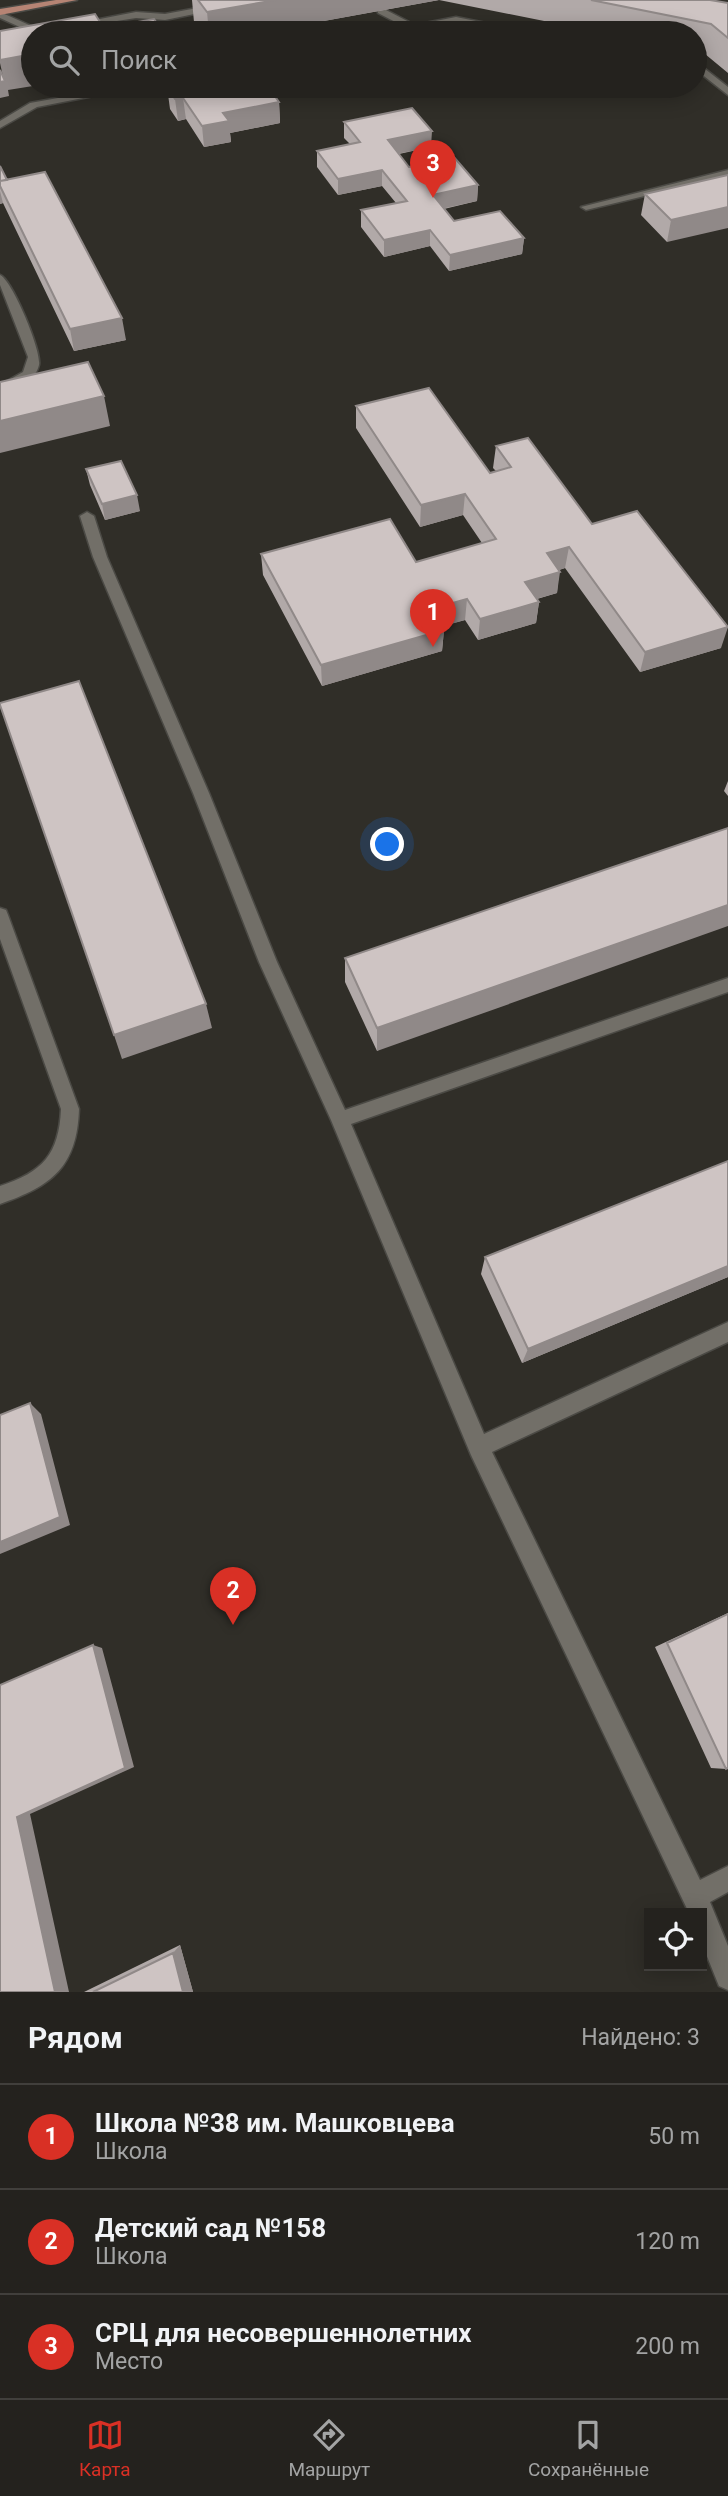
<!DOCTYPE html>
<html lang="ru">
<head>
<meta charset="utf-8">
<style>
	body { margin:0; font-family:Roboto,sans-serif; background:#302f2b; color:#f1f3f6 }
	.controls { position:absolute; right:21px; bottom:21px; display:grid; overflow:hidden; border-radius:0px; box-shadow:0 4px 18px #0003 }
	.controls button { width:63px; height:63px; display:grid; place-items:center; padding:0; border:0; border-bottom:2px solid #413f3c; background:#24221e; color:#f1f3f6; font:35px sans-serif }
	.you { position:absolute; left:388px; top:845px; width:24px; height:24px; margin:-18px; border:5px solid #fff; border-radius:50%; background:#1a73e8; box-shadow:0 0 0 10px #1a73e833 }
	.badge { display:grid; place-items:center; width:46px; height:46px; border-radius:50%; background:#d93025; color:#fff; font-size:23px; font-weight:700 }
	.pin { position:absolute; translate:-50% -58px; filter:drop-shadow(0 2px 4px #0008) }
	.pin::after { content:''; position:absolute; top:37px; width:24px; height:21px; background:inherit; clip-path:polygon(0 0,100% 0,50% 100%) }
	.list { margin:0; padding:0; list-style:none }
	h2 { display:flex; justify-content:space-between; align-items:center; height:91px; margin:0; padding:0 28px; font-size:30px }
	h2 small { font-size:23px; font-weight:400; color:#a3a4a4 }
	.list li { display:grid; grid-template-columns:46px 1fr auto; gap:21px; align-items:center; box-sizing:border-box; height:105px; padding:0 28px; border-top:2px solid #413f3c }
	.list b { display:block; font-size:26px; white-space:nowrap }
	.list p { margin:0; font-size:23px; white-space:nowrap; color:#a3a4a4 }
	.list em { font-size:23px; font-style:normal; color:#a3a4a4 }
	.icon { flex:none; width:38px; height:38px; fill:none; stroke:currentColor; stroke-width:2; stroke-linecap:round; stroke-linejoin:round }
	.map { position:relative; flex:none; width:728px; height:1992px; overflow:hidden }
	.search { position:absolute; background:#24221e; box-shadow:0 4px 18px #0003; left:21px; right:21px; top:21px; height:77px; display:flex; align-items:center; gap:18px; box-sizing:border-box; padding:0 24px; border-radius:38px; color:#a3a4a4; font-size:26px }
	.sheet { height:406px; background:#24221e }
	nav { display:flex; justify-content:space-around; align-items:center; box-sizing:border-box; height:98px; border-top:2px solid #413f3c; background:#24221e; font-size:19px; color:#a3a4a4 }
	nav a { display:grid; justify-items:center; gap:4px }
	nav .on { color:#d93025 }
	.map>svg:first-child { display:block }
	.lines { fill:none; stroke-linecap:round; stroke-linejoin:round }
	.minor-casing { stroke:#4b4a45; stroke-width:3 }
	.major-casing { stroke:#4b4a45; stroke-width:3 }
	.minor { fill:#726f68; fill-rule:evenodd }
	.major { fill:#b68474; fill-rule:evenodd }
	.wall { fill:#b1a9a8 }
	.shaded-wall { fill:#908988 }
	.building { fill:#cec4c3; stroke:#908988; stroke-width:2 }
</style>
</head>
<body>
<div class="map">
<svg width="728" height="1992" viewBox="0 0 728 1992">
	<rect width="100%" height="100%" fill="#302e28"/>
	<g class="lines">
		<defs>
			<path id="minor" d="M218,0H230L214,10L165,20L136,18L79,27L74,24L136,12L165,14L208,6Z
				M378,9H384L415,25L456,17L537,33C509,34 483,22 456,23C432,23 410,33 385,33L405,27L378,13Z
				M0,12L36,28L49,30L33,33L0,18Z
				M695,61L728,87V95L695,69Z
				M125,86H145L37,107L0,128V121L30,103Z
				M728,170V176L586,210L581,207Z
				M0,275C12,280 42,351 39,365C35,382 16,389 0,393V385L23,372L28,357L0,285Z
				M87,512L94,516L107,557L209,793L277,962L345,1110L728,978V992L351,1124L484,1434L728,1322V1342L492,1452L700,1880L728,1866V1892L710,1902L728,1946V1990L719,1986L702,1944V1913H689L471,1455L331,1120L259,962L193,793L93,557L80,516Z
				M0,908L6,910L8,915L79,1109C77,1167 52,1186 0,1204V1186C43,1172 59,1154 61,1109L0,939Z"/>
			<path id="major" d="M56,0H77L0,15V9Z"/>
		</defs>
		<use href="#minor" class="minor-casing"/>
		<use href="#major" class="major-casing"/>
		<use href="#minor" class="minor"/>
		<use href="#major" class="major"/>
	</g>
	<path class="wall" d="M192,0H710L728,3V73L705,54L695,51V33H604L439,0L258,33H203L194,22Z
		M167,87L260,94L279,102L280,123L230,133L231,142L204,147L186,119L178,121L170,109Z
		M344,122L431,147L399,154L409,167L478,185L477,201L444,209L454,221L524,238L522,254L449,271L430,246L384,257L361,227V210L396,203L382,186L338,195L317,167V151L350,144L344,138Z
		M0,166L7,180L126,340L74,351L3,203L0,204Z
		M728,175L667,242L641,215L645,194Z
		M356,406L490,473L496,471L493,468L496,446L592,524L721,648L640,672L565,568L559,570L557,593L537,599L539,602L536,623L478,640L465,620L442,626L444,630L442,651L322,686L263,575L261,554L416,562L482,543L463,515L420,527L356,428Z
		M86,469L140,511L105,520L90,485Z
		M728,781V796L724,791Z
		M728,828L377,1051L345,982V958Z
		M728,1161V1277L522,1363L481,1274L485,1257Z
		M728,1613V1768L726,1769L711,1768L655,1647Z
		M180,1945L193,1992H84Z"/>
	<path class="shaded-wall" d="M276,0H439L258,33H209L207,12Z
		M33,47V86L8,90L9,96L0,98V82L4,81L0,63V53Z
		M183,98L186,119L178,121L175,99Z
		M279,102L280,123L230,133L231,142L204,147L202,126L223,113Z
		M432,131L431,147L387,156L388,140Z
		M382,170V186L338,195V179Z
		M478,185L477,201L432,211L433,195Z
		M0,191L3,203L0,204Z
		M728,207V228L667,242L671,220Z
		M430,230V246L384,257V240Z
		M524,238L522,254L449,271L450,255Z
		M122,318L126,340L74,351L70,329Z
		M104,396L110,426L0,453V421Z
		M465,494L463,515L420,527L421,505Z
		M137,495L140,511L105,520L102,504Z
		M569,547L565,568L544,575L547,553Z
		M560,572L557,593L522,603L525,582Z
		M467,599L465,620L430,630L431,609Z
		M539,602L536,623L478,640L480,619Z
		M728,627L721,648L640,672L645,652Z
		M444,630L442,651L322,686L321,665Z
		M728,905V926L377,1051V1028Z
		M206,1004L212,1028L122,1059L114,1035Z
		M728,1266V1277L522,1363L528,1349Z
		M30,1403L41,1414L70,1525L0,1554V1542Z
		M93,1645L102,1648L134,1767L30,1814L69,1992H55L17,1817Z
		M180,1945L193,1992H183L173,1953Z"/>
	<path class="building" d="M198,0H276L207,12Z
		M591,0H710L728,3V38L711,24Z
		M95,14L107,33H33V54L0,60V31Z
		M154,19L164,33H108L104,28Z
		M0,70L5,81L0,82Z
		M175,86H253L260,94L272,92L279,102L223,113L229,121L202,126L183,98L175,99L167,87Z
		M412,108L432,131L388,140L409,167L454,157L478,185L433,195L454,221L500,211L524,238L450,255L430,230L384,240L361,210L407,201L382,170L338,179L317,151L360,142L344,122Z
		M0,166L7,180L0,181Z
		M45,172L122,318L70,329L0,186V181Z
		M728,175V207L671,220L645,194Z
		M88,362L104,396L0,421V382Z
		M429,388L490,473L511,467L496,446L528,438L592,524L637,511L728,627L645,652L569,547L547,553L560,572L525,582L539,602L480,619L467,599L431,609L444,630L321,665L261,554L390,519L416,562L496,539L465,494L421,505L356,406Z
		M121,461L137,495L102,504L86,469Z
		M79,681L206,1004L114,1035L0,705V703Z
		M728,828V905L377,1028L345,958Z
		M728,1161V1266L528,1349L485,1257Z
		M30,1403L60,1517L0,1542V1415Z
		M728,1614V1768L726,1769L667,1643Z
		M93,1645L125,1768L17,1817L55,1992H0V1685Z
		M173,1953L183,1992H93Z"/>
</svg>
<div class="controls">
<button><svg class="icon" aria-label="locate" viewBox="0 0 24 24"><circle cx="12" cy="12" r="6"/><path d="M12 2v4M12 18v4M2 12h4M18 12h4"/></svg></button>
</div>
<div class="you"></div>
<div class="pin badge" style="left:433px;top:647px">1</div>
<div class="pin badge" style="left:233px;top:1625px">2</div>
<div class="pin badge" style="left:433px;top:198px">3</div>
<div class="search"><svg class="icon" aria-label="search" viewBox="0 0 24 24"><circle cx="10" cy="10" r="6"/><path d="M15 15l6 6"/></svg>Поиск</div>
</div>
<section class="sheet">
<h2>Рядом<small>Найдено: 3</small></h2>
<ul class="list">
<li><span class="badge">1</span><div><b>Школа №38 им. Машковцева</b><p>Школа</p></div><em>50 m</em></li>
<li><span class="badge">2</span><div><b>Детский сад №158</b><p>Школа</p></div><em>120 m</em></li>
<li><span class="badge">3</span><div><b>СРЦ для несовершеннолетних</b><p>Место</p></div><em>200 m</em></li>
</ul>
</section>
<nav>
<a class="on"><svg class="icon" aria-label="map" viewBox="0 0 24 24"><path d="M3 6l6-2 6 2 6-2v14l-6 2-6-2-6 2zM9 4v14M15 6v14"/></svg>Карта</a>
<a><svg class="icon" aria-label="directions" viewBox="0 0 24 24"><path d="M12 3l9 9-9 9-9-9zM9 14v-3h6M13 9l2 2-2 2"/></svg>Маршрут</a>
<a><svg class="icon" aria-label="saved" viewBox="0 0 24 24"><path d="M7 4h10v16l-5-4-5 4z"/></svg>Сохранённые</a>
</nav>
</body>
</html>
